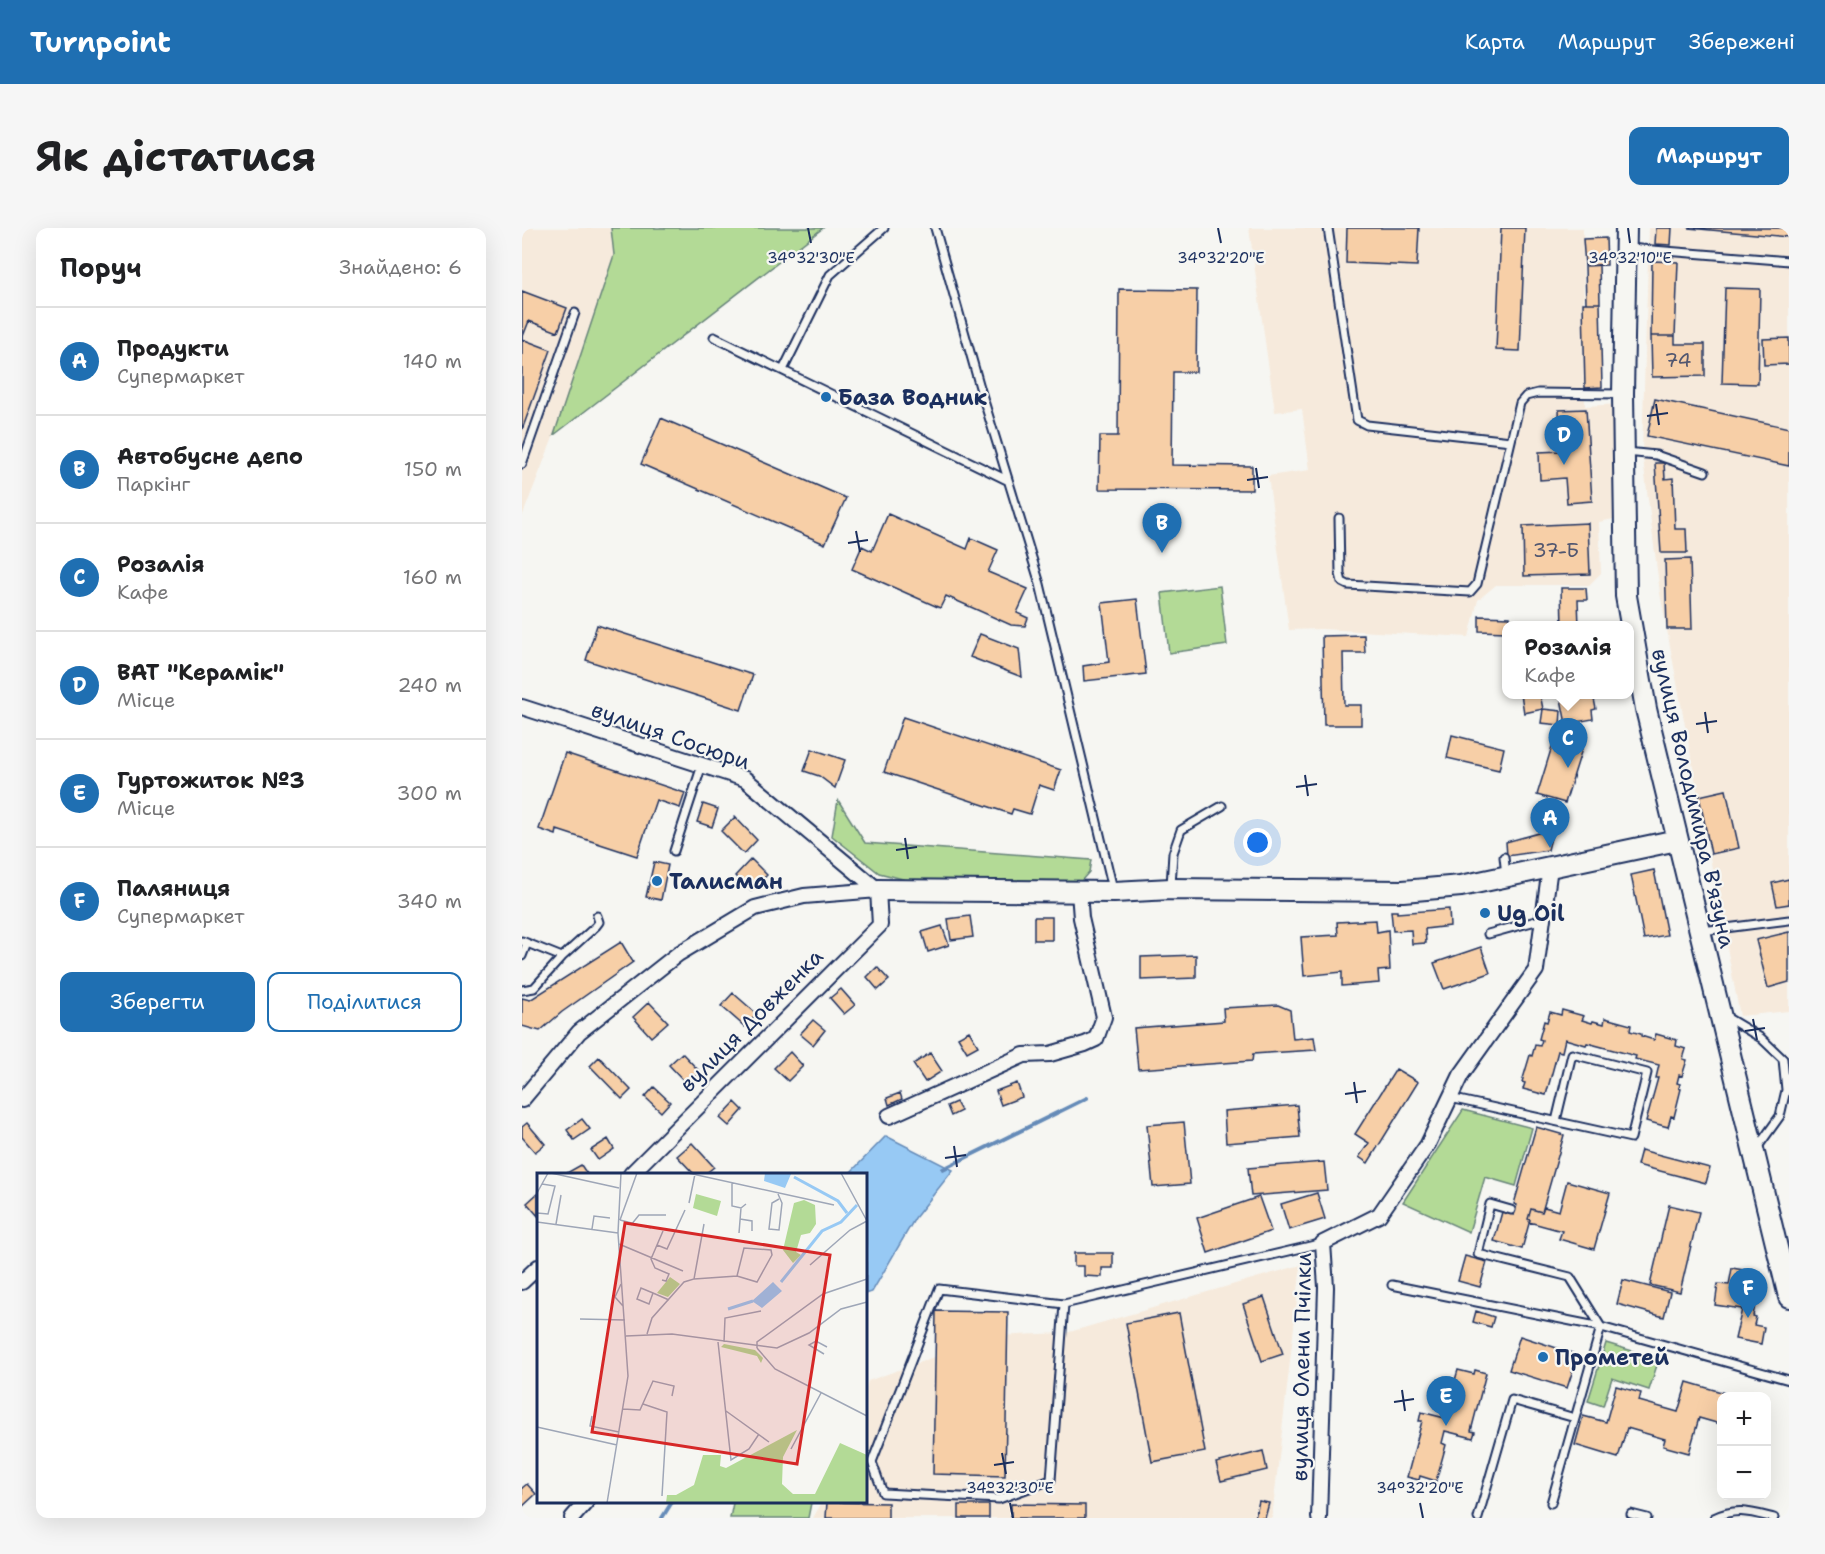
<!DOCTYPE html>
<html lang="uk">
<head>
<meta charset="utf-8">
<style>
	body { margin:0; font-family:"Shantell Sans",sans-serif; background:#f6f6f6; color:#202124 }
	.controls { position:absolute; right:18px; bottom:18px; display:grid; overflow:hidden; border-radius:12px; box-shadow:0 6px 24px #0002 }
	.controls button { width:54px; height:54px; display:grid; place-items:center; padding:0; border:0; border-bottom:2px solid #e0e0e0; background:#fff; color:#202124; font:30px sans-serif }
	.you { position:absolute; left:736px; top:615px; width:21px; height:21px; margin:-15px; border:4px solid #fff; border-radius:50%; background:#1a73e8; box-shadow:0 0 0 9px #1a73e833 }
	.badge { display:grid; place-items:center; width:39px; height:39px; border-radius:50%; background:#1f6fb2; color:#fff; font-size:20px; font-weight:700 }
	.pin { position:absolute; translate:-50% -50px; filter:drop-shadow(0 2px 3px #0008) }
	.pin::after { content:''; position:absolute; top:32px; width:21px; height:18px; background:inherit; clip-path:polygon(0 0,100% 0,50% 100%) }
	.popup { position:absolute; left:980px; top:393px; width:132px; height:78px; box-sizing:border-box; display:grid; place-content:center; border-radius:12px; background:#fff; filter:drop-shadow(0 2px 4px #0005); font-size:20px; white-space:nowrap; color:#757577 }
	.popup b { font-size:22px; color:#202124 }
	.popup::after { content:''; position:absolute; left:50%; top:100%; margin-left:-12px; border:12px solid transparent; border-top-color:#fff }
	.list { margin:0; padding:0; list-style:none }
	h2 { display:flex; justify-content:space-between; align-items:center; height:78px; margin:0; padding:0 24px; font-size:26px }
	h2 small { font-size:20px; font-weight:400; color:#757577 }
	.list li { display:grid; grid-template-columns:39px 1fr auto; gap:18px; align-items:center; box-sizing:border-box; height:108px; padding:0 24px; border-top:2px solid #e0e0e0 }
	.list b { display:block; font-size:22px; white-space:nowrap }
	.list p { margin:0; font-size:20px; white-space:nowrap; color:#757577 }
	.list em { font-size:20px; font-style:normal; color:#757577 }
	.actions { display:flex; gap:12px; padding:18px 24px }
	.actions a { flex:1; padding:14px 0; border:2px solid #1f6fb2; border-radius:12px; text-align:center; font-size:21px; color:#1f6fb2 }
	.actions .main { background:#1f6fb2; color:#fff }
	.map { position:relative; flex:none; width:1267px; height:1290px; overflow:hidden; border-radius:12px }
	header { display:flex; align-items:center; gap:36px; box-sizing:border-box; height:84px; padding:0 30px; background:#1f6fb2; color:#fff }
	header strong { font-size:28px }
	nav { display:flex; gap:33px; margin-inline-start:auto; font-size:21px }
	.intro { display:flex; align-items:center; justify-content:space-between; box-sizing:border-box; height:144px; padding:0 36px }
	h1 { margin:0; font-size:42px }
	.button { padding:15px 27px; border-radius:12px; background:#1f6fb2; color:#fff; font-size:21px; font-weight:700 }
	main { display:flex; gap:36px; padding:0 36px }
	aside { flex:1; background:#fff; border-radius:12px; box-shadow:0 6px 24px #0002 }
	.map>svg:first-child { display:block }
	.built { fill:#f6eadc }
	.green { fill:#b3da96; stroke:#67847a; stroke-width:1.5 }
	.water { fill:#97c9f4; stroke:#658bb8; stroke-width:1.5 }
	.lines { fill:none; stroke-linecap:round; stroke-linejoin:round }
	.stream { stroke:#658bb8; stroke-width:4 }
	.building { fill:#f7cfa7; stroke:#1b2f5e; stroke-width:1.5 }
	.lane-casing { stroke:#1b2f5e; stroke-width:11 }
	.street-casing { stroke:#1b2f5e; stroke-width:18 }
	.secondary-casing { stroke:#1b2f5e; stroke-width:24 }
	.lane { stroke:#f6f6f2; stroke-width:7 }
	.street { stroke:#f6f6f2; stroke-width:14 }
	.secondary { stroke:#f6f6f2; stroke-width:20 }
	.ticks { fill:none; stroke:#1b2f5e; stroke-width:2 }
	.poi-dot { fill:#1f6fb2; stroke:#f6f6f2; stroke-width:2 }
	.labels { text-anchor:middle; stroke-width:4.5; stroke-linejoin:round; paint-order:stroke }
	.number-label { font-size:20px; fill:#525770 }
	.poi-label { font-size:22px; font-weight:bold; fill:#1b2f5e; stroke:#f6f6f2; text-anchor:start }
	.street-label { font-size:22px; fill:#1b2f5e; stroke:#f6f6f2 }
	.inset-river { fill:none; stroke:#97c9f4; stroke-width:3 }
	.inset-road { fill:none; stroke:#9ea6b7; stroke-width:1.5 }
	.view { fill:#d62828; fill-opacity:0.15; stroke:#d62828; stroke-width:3 }
	.inset-edge { fill:none; stroke:#1b2f5e; stroke-width:3 }
	.ticks-label { font-size:15px; text-anchor:middle; fill:#1b2f5e; stroke:#f6f6f2; stroke-width:4.5; stroke-linejoin:round; paint-order:stroke }
</style>
</head>
<body>
<header>
<strong>Turnpoint</strong>
<nav><a>Карта</a><a>Маршрут</a><a>Збережені</a></nav>
</header>
<div class="intro"><h1>Як дістатися</h1><a class="button">Маршрут</a></div>
<main>
<aside>
<h2>Поруч<small>Знайдено: 6</small></h2>
<ul class="list">
<li><span class="badge">A</span><div><b>Продукти</b><p>Супермаркет</p></div><em>140 m</em></li>
<li><span class="badge">B</span><div><b>Автобусне депо</b><p>Паркінг</p></div><em>150 m</em></li>
<li><span class="badge">C</span><div><b>Розалія</b><p>Кафе</p></div><em>160 m</em></li>
<li><span class="badge">D</span><div><b>ВАТ &quot;Керамік&quot;</b><p>Місце</p></div><em>240 m</em></li>
<li><span class="badge">E</span><div><b>Гуртожиток №3</b><p>Місце</p></div><em>300 m</em></li>
<li><span class="badge">F</span><div><b>Паляниця</b><p>Супермаркет</p></div><em>340 m</em></li>
</ul>
<div class="actions"><a class="main">Зберегти</a><a>Поділитися</a></div>
</aside>
<div class="map">
<svg width="1267" height="1290" viewBox="0 0 1267 1290">
	<rect width="100%" height="100%" fill="#f6f6f2"/>
	<filter id="ink" filterUnits="userSpaceOnUse"><feTurbulence type="fractalNoise" baseFrequency=".0167" numOctaves="2"/><feDisplacementMap in="SourceGraphic" scale="12" xChannelSelector="R" yChannelSelector="G"/><feConvolveMatrix kernelMatrix="1 2 1 2 8 2 1 2 1" color-interpolation-filters="sRGB"/></filter>
	<g filter="url(#ink)">
		<path class="built" d="M0,0H89L92,27L32,207L0,289Z
			M727,0H1061L1063,178L1098,176L1101,289L1077,294L1079,345L1067,357H974L956,372L947,409L799,401L767,402L746,248L788,242L780,181L753,184Z
			M1127,0H1267V783L1218,788L1138,365L1120,223Z
			M779,1037L750,1290H291L300,1274H344V1159L346,1153L470,1108L544,1105Z"/>
		<path class="green" d="M89,0H301L32,207L92,27Z
			M698,358L705,417L647,425L640,365Z
			M316,572L343,615L569,632L567,644L559,653H389L357,645L310,608Z
			M941,882L1010,900L994,958L963,949L947,1004L881,974Z
			M1084,1115L1137,1131L1127,1162L1090,1150L1081,1178L1066,1173Z
			M207,1274H288L289,1275L286,1290H208L211,1275Z"/>
		<path class="water" d="M364,908L431,942L393,990L350,1064L344,1066V946H327Z"/>
		<g class="lines">
			<path class="stream" d="M421,941L565,870
				M140,1290L150,1274"/>
		</g>
		<path class="building" d="M825,0H897L895,38L824,35Z
			M979,0H1003L998,123L974,122Z
			M1134,0H1150L1149,17L1133,16Z
			M1166,0H1267V9Z
			M1084,10L1085,37L1063,38L1061,11Z
			M1130,33L1156,34L1153,108H1129Z
			M1077,37L1078,75H1064L1063,38Z
			M1203,60L1238,61L1236,156L1200,155Z
			M597,61L675,62L674,144H651L650,237L730,238V262L577,261L578,208H596Z
			M0,63L45,80L36,104L7,93L0,111L29,122L0,202Z
			M1061,75H1078L1080,159L1063,160Z
			M1129,108H1153V116H1183V148L1130,149Z
			M1267,110V136L1242,137L1241,111Z
			M1133,171L1267,200V238L1125,208Z
			M1064,181L1070,273L1045,275L1043,250L1018,252L1017,224L1039,223L1037,182Z
			M139,190L324,270L303,316L119,236Z
			M1133,235H1142L1143,251L1151,250L1153,301H1164L1165,325H1139Z
			M366,286L445,321L449,310L476,322L466,344L506,361L495,385L506,390L503,398L489,397L424,368L418,380L330,341L340,318L350,323Z
			M1066,295L1068,346L1002,348L1001,298Z
			M1168,331L1170,401H1145L1143,332Z
			M1039,360H1064L1065,372H1056L1057,398H1040Z
			M615,371L624,446L562,453L561,438L587,434L580,375Z
			M957,388L988,389V398H984V404L957,403Z
			M75,397L231,447L219,482L64,432Z
			M458,406L497,421L500,449L448,429Z
			M842,407L843,425H821L822,477H839V497H802L800,408Z
			M999,466H1018L1021,481L1002,485Z
			M1038,466H1071L1074,481L1070,482L1071,491L1044,496Z
			M1021,481L1039,483L1038,497L1019,495Z
			M381,489L539,542L532,562L517,557L508,586L491,581L489,586L362,544Z
			M1036,499L1057,505L1053,519L1060,521L1043,575L1015,567Z
			M930,507L982,520L977,542L925,530Z
			M290,521L323,532L313,560L297,548L282,543Z
			M43,525L163,565L158,580L134,572L115,628L35,602L34,607L17,601Z
			M1204,562L1217,620L1189,626L1177,568Z
			M181,576L196,581L190,599L175,594Z
			M213,589L235,612L222,626L199,603Z
			M1031,601L1026,622L985,628L984,614Z
			M229,631L245,647L229,663L213,648Z
			M132,634L146,637L139,672L124,669Z
			M1132,642L1145,707L1122,711L1109,647Z
			M1267,651V676L1255,678L1250,655Z
			M927,681L928,698L903,701L904,715L890,716L889,702L871,703L869,683H875V685Z
			M448,688L451,709L429,712L426,691Z
			M512,689H530V712H512Z
			M854,692L855,704L866,702L868,742L856,743L857,755L820,758V744L782,748L779,709L816,707L815,694Z
			M420,698L427,717L406,724L400,704Z
			M1267,704V754L1246,760L1234,712Z
			M99,714L111,734L40,784L18,803L0,798V770L8,772Z
			M959,719L968,745L922,761L912,735Z
			M674,727V750L619,752V729Z
			M355,739L367,752L356,762L345,749Z
			M319,761L333,777L322,786L308,770Z
			M211,765L235,786L223,799L199,778Z
			M127,774L146,794L129,809L111,789Z
			M756,777L768,782L771,811L792,809L794,822L731,826L730,833L616,841L612,800L702,793L701,780Z
			M1040,782L1062,788L1060,792L1070,795L1071,793L1082,796L1083,790L1109,797L1108,803L1119,806V808L1132,812L1134,806L1155,812L1154,818L1164,821L1161,831L1165,832L1160,848L1157,847L1155,855L1158,856L1157,860L1159,861L1152,889L1149,888L1146,899L1124,893L1136,850H1134L1137,837L1113,831L1114,828L1065,815L1064,817L1043,811L1040,824L1036,823L1024,867L1001,861L1003,855L1000,854L1008,827L1010,828L1013,817L1018,818L1020,812L1017,811L1022,793L1025,794L1028,784L1039,787Z
			M291,792L303,802L291,817L278,806Z
			M447,803L456,818L445,824L436,809Z
			M268,824L281,838L266,853L252,840Z
			M160,825L178,844L165,856L147,837Z
			M408,825L420,843L403,854L391,836Z
			M77,829L109,862L100,871L68,838Z
			M874,841L896,854L846,935L837,929L847,915L833,906Z
			M495,855L500,869L479,877L474,863Z
			M132,859L148,874L139,884L123,869Z
			M378,865L380,871L367,877L365,870Z
			M213,874L221,882L207,898L198,890Z
			M434,874L439,883L429,888L425,878Z
			M775,877L778,909L704,915L702,883Z
			M60,891L68,901L52,912L45,902Z
			M662,894L668,956L631,959L625,897Z
			M5,895L23,916L13,924L0,909V899Z
			M1014,899L1042,907L1020,984L1009,981L1006,991L1008,992L1000,1021L972,1013L980,984L992,987L995,977L992,976Z
			M86,911L92,921L76,932L69,922Z
			M170,915L192,939L183,946H172L155,928Z
			M1119,922L1188,940L1184,955L1115,937Z
			M802,934L805,962L729,968L726,940Z
			M59,937L65,946H43Z
			M1045,953L1088,965L1072,1021L1037,1011L1040,1003L1007,994L1008,992L1006,991L1009,981L1020,984L1022,979L1037,983Z
			M16,965V988L5,975Z
			M795,965L803,991L767,1002L759,976Z
			M737,969L749,1003L686,1025L675,990Z
			M1147,977L1177,984L1158,1064L1128,1057Z
			M552,1025H591V1040H580V1049L562,1048V1038H552Z
			M943,1028L965,1034L958,1059L936,1053Z
			M1210,1040L1227,1043L1233,1077L1220,1081L1193,1077L1196,1056L1207,1057Z
			M1101,1052L1148,1064L1142,1089L1095,1076Z
			M742,1069L761,1126L740,1133L721,1076Z
			M1233,1077L1231,1088L1234,1089L1232,1097L1242,1099L1239,1116L1213,1111L1220,1081Z
			M414,1083L486,1084L483,1248L411,1246Z
			M954,1083L972,1089L969,1099L951,1094Z
			M657,1085L683,1224L630,1234L604,1095Z
			M998,1108L1056,1127L1045,1160L987,1142Z
			M936,1142L952,1146L953,1142L964,1145L949,1203L953,1204L951,1210L923,1203L920,1215L924,1217L914,1253L898,1248L897,1252L885,1249L900,1193H897L899,1184L927,1191L930,1177L926,1176Z
			M1165,1154L1206,1166L1205,1168H1200L1198,1196L1177,1190L1167,1225L1141,1218L1143,1211L1105,1200L1096,1230L1053,1217L1061,1188L1084,1194L1094,1158L1119,1165L1117,1173L1156,1184Z
			M741,1223L745,1242L699,1253L694,1235Z
			M5,1256L14,1266L0,1279V1260Z
			M737,1273L747,1275L743,1290H733Z
			M305,1274L366,1275V1290H304Z
			M489,1276L563,1277V1290H489Z
			M437,1277H467V1290H437Z"/>
		<g class="lines">
			<defs>
				<path id="lane" d="M413,0L459,163L518,356L591,661
					M806,0L835,192L845,197L989,213
					M1106,20L1267,33
					M192,109L485,252
					M261,142L308,47L362,0
					M1104,224L1134,227L1183,244
					M0,236L53,85
					M817,290L818,346L820,354L826,357L948,364L955,356L998,175L1004,168L1016,165L1098,166
					M152,623L180,537
					M982,629L984,647
					M649,658L651,625L659,602L700,578
					M1180,703L1267,692
					M966,706L1021,691
					M0,713L40,729L12,760L0,762
					M0,728L5,715
					M40,729L74,698L77,694L75,688
					M1204,789L1239,810L1261,831L1264,862L1258,888L1235,920
					M928,870L1109,910L1125,845L1050,826L1034,893
					M989,982L968,976L956,1026L1048,1049L1079,1099L1029,1275
					M870,1057L1079,1099L1267,1152
					M542,1076L417,1061L350,1234L361,1265L477,1271L529,1252L542,1076L801,1015
					M1109,1286L1125,1290
					M956,1290L990,1172L1053,1190
					M1192,1290C1214,1279 1228,1284 1252,1290"/>
				<path id="street" d="M0,479L223,551L356,662
					M0,872L57,804L156,726L233,680L282,668L356,662
					M367,888L502,827L528,826L563,816L574,811L582,789L559,690L557,664
					M109,946L358,697L356,662
					M0,1054L16,1039
					M50,1290L64,1274
					M797,1290L804,1059L801,1015L857,987L906,916L939,847L1014,742L1028,639"/>
				<path id="secondary" d="M1104,0L1101,166L1104,368L1124,481L1267,1069
					M356,662L592,664L649,661L881,663L939,658L1155,612"/>
			</defs>
			<use href="#lane" class="lane-casing"/>
			<use href="#street" class="street-casing"/>
			<use href="#secondary" class="secondary-casing"/>
			<use href="#lane" class="lane"/>
			<use href="#street" class="street"/>
			<use href="#secondary" class="secondary"/>
		</g>
	</g>
	<path class="ticks" d="M286,0L289,15M696,0L699,15M1106,0L1108,15M1134,176L1137,197M1125,188L1146,185M734,240L737,260M725,252L746,249M334,303L338,324M326,315L346,312M1183,484L1186,505M1174,496L1195,493M783,547L786,568M774,559L795,556M383,610L386,631M374,622L395,619M1231,791L1235,812M1223,803L1243,800M832,854L835,875M823,866L844,863M432,918L435,939M423,930L444,927M880,1162L883,1183M872,1174L892,1171M480,1225L484,1246M472,1237L492,1234M488,1275L491,1290M898,1275L901,1290"/>
	<g class="poi-dot">
		<circle cx="304" cy="169" r="6"/>
		<circle cx="135" cy="653" r="6"/>
		<circle cx="963" cy="685" r="6"/>
		<circle cx="1021" cy="1129" r="6"/>
	</g>
	<g class="labels">
		<g class="number-label">
			<text x="1156" y="139">74</text>
			<text x="1034" y="329">37-Б</text>
		</g>
		<g class="poi-label">
			<text x="316" y="177">База Водник</text>
			<text x="147" y="661">Талисман</text>
			<text x="975" y="693">Ug Oil</text>
			<text x="1033" y="1137">Прометей</text>
		</g>
		<g class="street-label">
			<text transform="translate(149 507) rotate(19)" y="8">вулиця Сосюри</text>
			<text transform="translate(1172 570) rotate(77)" y="8">вулиця Володимира В'язуна</text>
			<text transform="translate(229 792) rotate(-45)" y="8">вулиця Довженка</text>
			<text transform="translate(779 1139) rotate(-89)" y="8">вулиця Олени Пчілки</text>
		</g>
	</g>
	<g transform="translate(15 945)">
		<rect width="330" height="330" fill="#f6f6f2"/>
		<path d="M159,21L184,28L180,43L156,35ZM267,27L278,32L279,51L273,60L264,62L259,79L264,82L256,90L246,77L257,30ZM133,104L143,111L131,124L120,120ZM187,171L218,177L226,185L224,190L220,183L184,174ZM260,257L246,284L245,311L256,321H278L303,270L330,282V330H129L130,322H139L157,312L166,282H184L183,293L189,295Z" fill="#b3da96"/>
		<path d="M228,0H254V1L248,15L227,8ZM236,109L245,118L225,135L215,128Z" fill="#97c9f4"/>
		<path class="inset-river" d="M257,4L301,28L310,40M244,109L285,58L304,49L320,32M191,136L216,128"/>
		<path class="inset-road" d="M14,0L82,15M151,0L297,32M304,0L330,48M195,10V33L204,35L209,31M0,20L11,0M241,21L245,30L242,57L232,56L235,30L242,26M152,30L158,1M0,40L11,41L18,13L5,11M203,46L215,48V58M83,47L100,0M83,47L114,55M0,49L81,60M19,51L24,22M94,52L102,42H129M55,56L57,43L73,45M202,60L204,35M82,71L146,98M120,72L130,76L148,37M273,92L313,57L330,48M157,106L200,103L207,75L234,77L235,82L220,109L200,103M125,107L129,108L132,101L118,95L114,86L126,58M84,111L78,124L86,133M116,120L112,131L100,126L104,115L116,120L132,127M43,146L88,147M110,161L115,145L147,109L157,106L167,51M89,163L135,161L240,175L272,160L304,136L330,129M181,169L194,287L212,276L222,261M187,169L188,145L224,138M220,175V169L286,121L330,106M220,175L238,196L330,243M287,181L272,172L279,168L290,174M106,231L130,239L125,323M86,236L103,237L116,208L137,213L135,223M189,238L232,269M55,243L53,253L82,259M0,254L80,272M254,276L284,220M70,330L91,203L81,60L84,0"/>
		<path class="view" d="M88,50L293,82L260,291L55,259Z"/>
		<rect width="330" height="330" class="inset-edge"/>
	</g>
	<g class="ticks-label">
		<text x="1108" y="35">34°32'10"E</text>
		<text x="289" y="35">34°32'30"E</text>
		<text x="699" y="35">34°32'20"E</text>
		<text x="488" y="1265">34°32'30"E</text>
		<text x="898" y="1265">34°32'20"E</text>
	</g>
</svg>
<div class="controls">
<button>+</button>
<button>−</button>
</div>
<div class="you"></div>
<div class="pin badge" style="left:1028px;top:620px">A</div>
<div class="pin badge" style="left:640px;top:325px">B</div>
<div class="pin badge" style="left:1046px;top:540px">C</div>
<div class="popup"><b>Розалія</b>Кафе</div>
<div class="pin badge" style="left:1042px;top:237px">D</div>
<div class="pin badge" style="left:924px;top:1198px">E</div>
<div class="pin badge" style="left:1226px;top:1090px">F</div>
</div>
</main>
</body>
</html>
